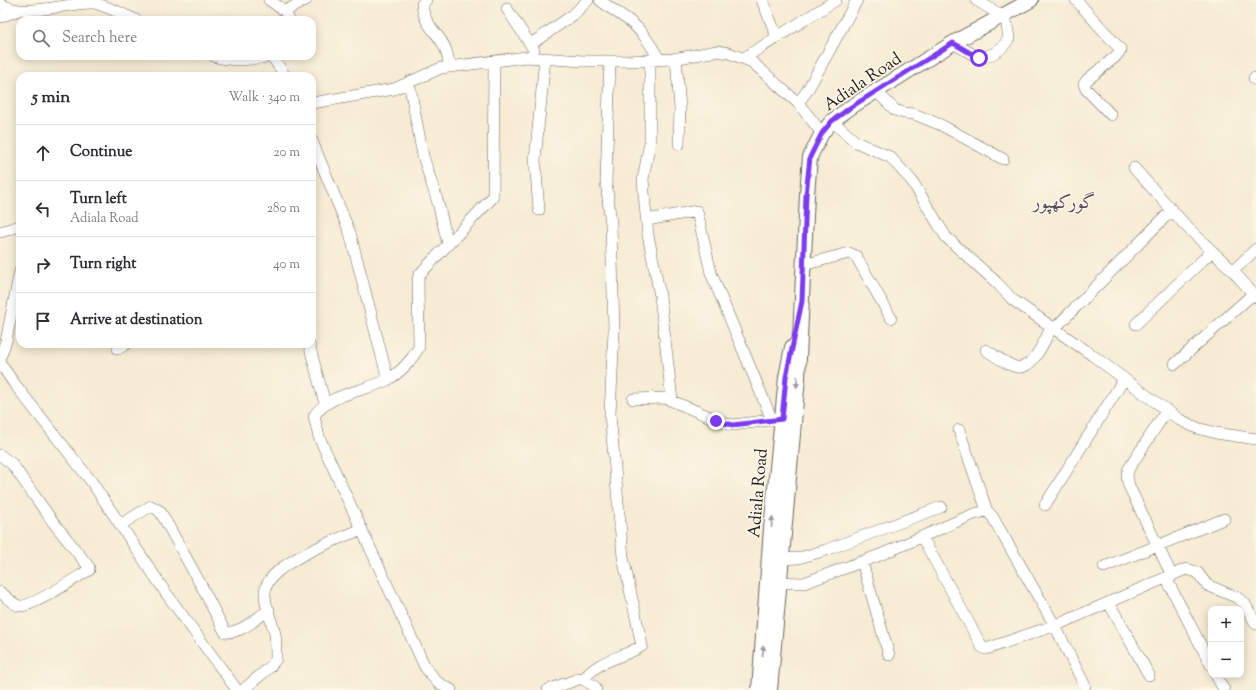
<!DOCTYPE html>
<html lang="en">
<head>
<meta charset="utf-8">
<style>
	body { margin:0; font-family:"Sorts Mill Goudy",Amiri,serif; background:#f7f7f7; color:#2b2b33 }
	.controls { position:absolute; right:12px; bottom:12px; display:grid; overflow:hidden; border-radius:8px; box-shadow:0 2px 10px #0003 }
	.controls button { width:36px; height:36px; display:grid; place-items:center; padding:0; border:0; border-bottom:1px solid #e1e1e2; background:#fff; color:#2b2b33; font:20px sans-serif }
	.stop { position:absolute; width:12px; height:12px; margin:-9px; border:3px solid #7c3aed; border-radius:50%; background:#fff }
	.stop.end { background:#7c3aed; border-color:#fff; box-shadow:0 1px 4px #0008 }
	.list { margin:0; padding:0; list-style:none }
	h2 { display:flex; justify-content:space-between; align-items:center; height:52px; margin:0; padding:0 16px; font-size:17px }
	h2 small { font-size:13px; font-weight:400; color:#7c7c81 }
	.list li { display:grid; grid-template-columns:26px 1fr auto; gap:12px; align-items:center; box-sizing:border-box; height:56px; padding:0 16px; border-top:1px solid #e1e1e2 }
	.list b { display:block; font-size:15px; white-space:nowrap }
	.list p { margin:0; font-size:13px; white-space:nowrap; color:#7c7c81 }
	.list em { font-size:13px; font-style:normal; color:#7c7c81 }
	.icon { flex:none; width:22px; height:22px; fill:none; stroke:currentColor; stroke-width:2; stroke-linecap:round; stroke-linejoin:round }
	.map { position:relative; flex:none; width:1256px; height:690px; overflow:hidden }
	.search { position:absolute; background:#fff; box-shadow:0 2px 10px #0003; left:16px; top:16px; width:300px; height:44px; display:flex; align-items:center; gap:10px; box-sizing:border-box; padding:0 14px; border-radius:12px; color:#7c7c81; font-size:15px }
	.panel { position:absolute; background:#fff; box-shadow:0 2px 10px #0003; left:16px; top:72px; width:300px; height:276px; border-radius:12px }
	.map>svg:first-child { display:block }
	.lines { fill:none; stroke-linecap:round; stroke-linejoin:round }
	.minor-casing { stroke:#68645c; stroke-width:12 }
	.major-casing { stroke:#68645c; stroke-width:16 }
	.minor { stroke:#fff; stroke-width:11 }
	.major { stroke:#fff; stroke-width:14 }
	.oneway { fill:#999 }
	.route { stroke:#7c3aed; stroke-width:5 }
	.labels { text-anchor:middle; stroke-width:3.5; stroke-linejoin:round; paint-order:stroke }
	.street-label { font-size:17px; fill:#1c1c1c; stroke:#fcf5e5 }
	.quarter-label { font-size:19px; fill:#514857; stroke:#fcf5e5 }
</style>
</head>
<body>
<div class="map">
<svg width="1256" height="690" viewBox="0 0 1256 690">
	<rect width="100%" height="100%" fill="#fcf5e5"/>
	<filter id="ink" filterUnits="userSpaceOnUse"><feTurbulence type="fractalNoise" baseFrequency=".025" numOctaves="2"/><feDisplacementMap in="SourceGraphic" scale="8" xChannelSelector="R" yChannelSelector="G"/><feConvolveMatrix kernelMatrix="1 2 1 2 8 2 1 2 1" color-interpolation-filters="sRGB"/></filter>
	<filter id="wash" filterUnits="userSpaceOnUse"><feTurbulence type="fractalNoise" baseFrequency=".012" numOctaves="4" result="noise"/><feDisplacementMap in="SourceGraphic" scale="16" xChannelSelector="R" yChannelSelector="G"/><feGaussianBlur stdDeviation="0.9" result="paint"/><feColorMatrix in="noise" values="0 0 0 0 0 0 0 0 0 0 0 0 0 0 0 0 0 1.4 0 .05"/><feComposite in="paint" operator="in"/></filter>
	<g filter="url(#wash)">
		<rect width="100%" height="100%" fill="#f6ebd3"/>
	</g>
	<g filter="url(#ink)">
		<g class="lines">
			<defs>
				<path id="minor" d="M269,0L285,11L289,20
					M426,0L422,4C424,27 438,31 445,48C448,54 448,61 450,67
					M600,0C609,8 619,13 628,20C642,30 651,45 659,59
					M762,0L777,37
					M976,0L1002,16
					M1076,0L1121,50L1115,57L1087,80L1084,84L1086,89L1111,115
					M0,3C21,20 67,2 93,3C103,4 126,16 136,20
					M507,9L534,50
					M285,11L306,0
					M0,17L19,10
					M953,43L979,58C992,56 1003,49 1009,38L1005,14
					M531,44L573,15L588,0
					M213,56C232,62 253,60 272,56
					M272,56L285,76
					M676,58L680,109L679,144
					M744,58L836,0
					M650,60V142L643,179L645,205L648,235L660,296L672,400
					M1254,78L1256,80
					M409,82L423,156L438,203L448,244
					M876,91L895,110L904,113L914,114L941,125L1003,159
					M312,103L394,89L441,68L526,57L583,61H625L673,59L717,51L729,53L752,62L798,103L822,133
					M798,103L807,91L857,0
					M832,121L856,142L890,157L912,181L946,237L996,282L1013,300L1092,355L1180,420L1197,428L1216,433L1256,439
					M312,141L350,233L388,380
					M1134,168L1187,227L1233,271L1256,297
					M539,210L535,160L545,58
					M647,220L697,211L711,273L772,420
					M0,232L20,226
					M803,265L849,253L856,256L891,318
					M1233,271L1256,249
					M1136,324L1212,251
					M1053,330L1172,210
					M309,344L325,404
					M118,349L126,344
					M986,350C994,355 1003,362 1013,366C1032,374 1044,341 1051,328
					M0,358L6,341L20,271
					M0,363L13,382L91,481L166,593L237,690
					M1175,364L1253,294
					M633,399L665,398L727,424L733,425L778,419
					M1167,410L1128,470L1127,477L1129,486L1172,576
					M959,430L987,511
					M0,455L12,464L53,522L89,567V570C77,577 33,607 20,606C13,605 6,596 0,592
					M1045,505L1124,379
					M120,525L151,506L160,511L201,585L225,632C241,634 256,618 269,610
					M922,537L982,647L986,649L1059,624L1186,569L1197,572L1207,585L1238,598L1245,604L1256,624
					M781,559L799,558L826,550L941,507
					M862,562L889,655
					M1104,567L1224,519
					M1166,578L1211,665
					M772,582L804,583L880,555L974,514L987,511L992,516L1055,626L1085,686
					M1109,603L1149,675
					M1216,675L1224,690
					M584,679C598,660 622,658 642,646L623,557L610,414L614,330L611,224L606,181L610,61
					M243,690L270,667L276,659C276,651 276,642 275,634C272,621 264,605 265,592C266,564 339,539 362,529
					M451,690L437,682L425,667L319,437L314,416C329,393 364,392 387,380C400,373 412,360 419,347L418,280L419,275L493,197L494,61
					M548,690L581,678L594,686L596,690"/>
				<path id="major" d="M759,690L771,529L786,377L792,347
					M770,690L798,378L807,195L810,157L822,133L832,121L851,107L953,43L1031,0"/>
			</defs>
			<use href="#minor" class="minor-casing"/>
			<use href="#major" class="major-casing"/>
			<use href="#minor" class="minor"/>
			<use href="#major" class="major"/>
		</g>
		<defs><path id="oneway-solid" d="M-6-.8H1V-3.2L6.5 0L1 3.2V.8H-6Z"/></defs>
		<g class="oneway">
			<use href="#oneway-solid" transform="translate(797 382) rotate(95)"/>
			<use href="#oneway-solid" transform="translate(772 522) rotate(-84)"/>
			<use href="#oneway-solid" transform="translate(763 651) rotate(-84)"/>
		</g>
	</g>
	<g class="lines" filter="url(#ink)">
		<path class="route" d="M716,421L733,425L782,419L786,377L802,301L806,195L810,157L822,133L832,121L851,107L953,43L979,58"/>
	</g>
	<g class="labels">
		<g class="street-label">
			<text transform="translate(862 81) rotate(-34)" y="6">Adiala Road</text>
			<text transform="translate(757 493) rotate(-85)" y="6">Adiala Road</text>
		</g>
		<g class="quarter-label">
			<text x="1064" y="208">گورکھپور</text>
		</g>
	</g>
</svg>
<div class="controls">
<button>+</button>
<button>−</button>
</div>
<div class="stop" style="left:979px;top:58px"></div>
<div class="stop end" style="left:716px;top:421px"></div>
<div class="search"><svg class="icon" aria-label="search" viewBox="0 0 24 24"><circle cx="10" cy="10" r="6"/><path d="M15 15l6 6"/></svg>Search here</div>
<section class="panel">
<h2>5 min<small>Walk · 340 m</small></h2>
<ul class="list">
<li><svg class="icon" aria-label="ahead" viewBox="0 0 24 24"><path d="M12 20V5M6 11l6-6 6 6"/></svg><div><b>Continue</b></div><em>20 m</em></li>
<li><svg class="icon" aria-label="left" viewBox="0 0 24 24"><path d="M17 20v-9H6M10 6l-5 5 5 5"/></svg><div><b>Turn left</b><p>Adiala Road</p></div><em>280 m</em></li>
<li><svg class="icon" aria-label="right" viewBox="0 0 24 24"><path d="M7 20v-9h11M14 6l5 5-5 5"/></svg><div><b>Turn right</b></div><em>40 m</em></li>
<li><svg class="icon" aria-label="arrive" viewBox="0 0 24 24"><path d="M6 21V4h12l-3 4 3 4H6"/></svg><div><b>Arrive at destination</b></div></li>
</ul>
</section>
</div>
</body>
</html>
